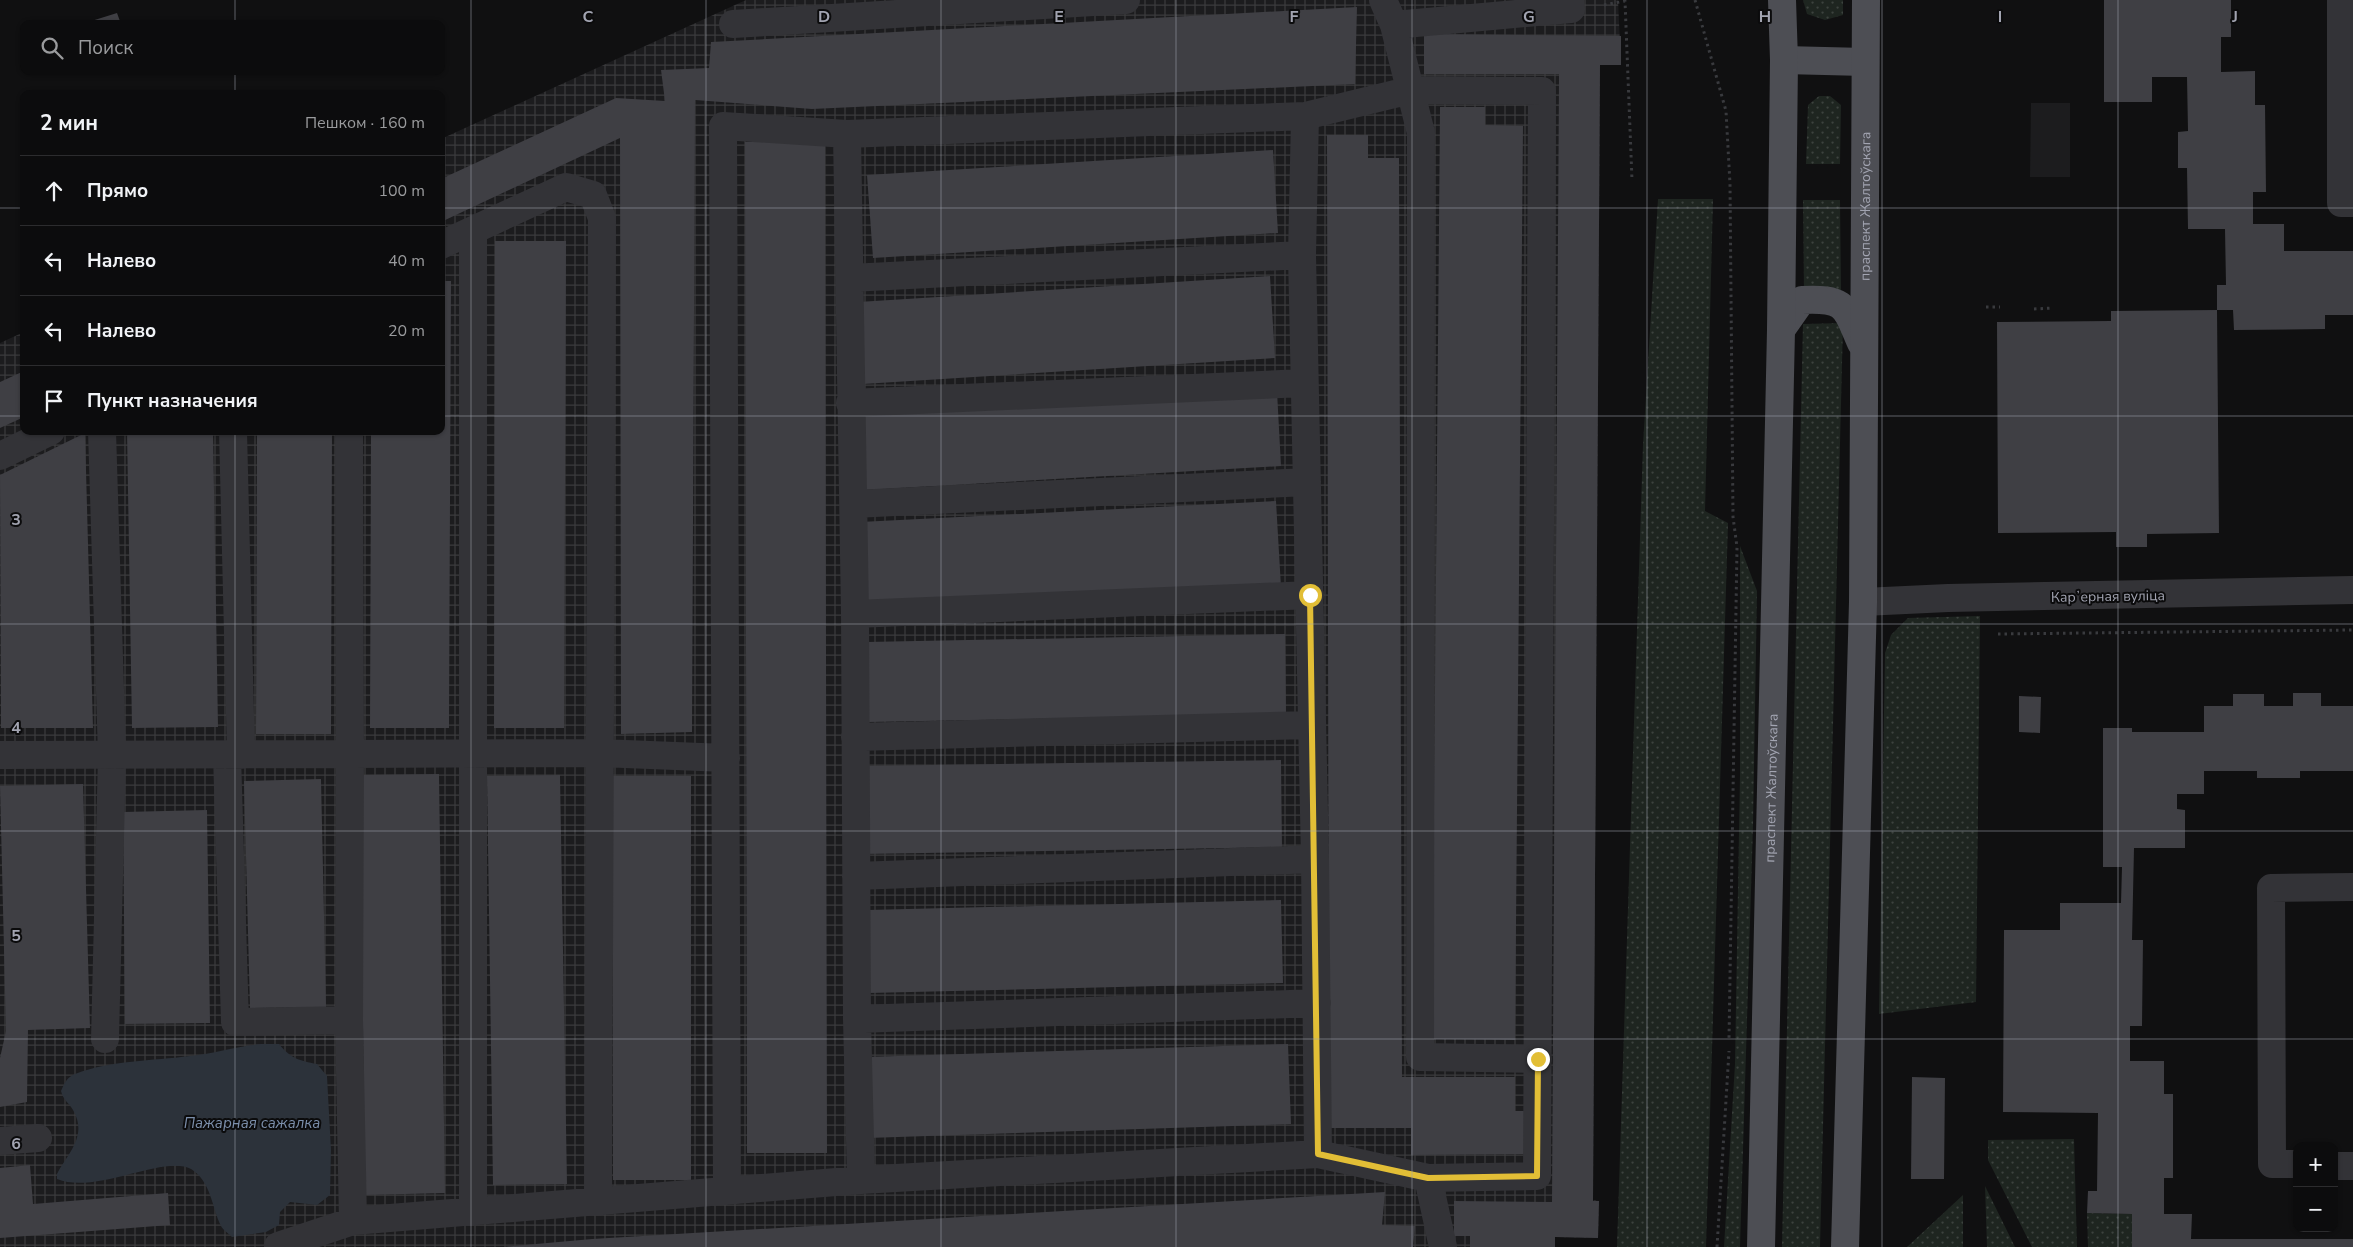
<!DOCTYPE html>
<html lang="ru">
<head>
<meta charset="utf-8">
<style>
	body { margin:0; font-family:"Nunito Sans",sans-serif; background:#1a1a1b; color:#f1f3f6 }
	.controls { position:absolute; right:15px; bottom:15px; display:grid; overflow:hidden; border-radius:10px; box-shadow:0 1px 4px #0004 }
	.controls button { width:45px; height:45px; display:grid; place-items:center; padding:0; border:0; border-bottom:1px solid #2c2c2e; background:#0c0c0d; color:#f1f3f6; font:25px sans-serif }
	.stop { position:absolute; width:15px; height:15px; margin:-11px; border:4px solid #e2be36; border-radius:50%; background:#fff }
	.stop.end { background:#e2be36; border-color:#fff; box-shadow:0 1px 5px #0008 }
	.list { margin:0; padding:0; list-style:none }
	h2 { display:flex; justify-content:space-between; align-items:center; height:65px; margin:0; padding:0 20px; font-size:21px }
	h2 small { font-size:16px; font-weight:400; color:#9a9b9d }
	.list li { display:grid; grid-template-columns:32px 1fr auto; gap:15px; align-items:center; box-sizing:border-box; height:70px; padding:0 20px; border-top:1px solid #2c2c2e }
	.list b { display:block; font-size:19px; white-space:nowrap }
	.list em { font-size:16px; font-style:normal; color:#9a9b9d }
	.icon { flex:none; width:28px; height:28px; fill:none; stroke:currentColor; stroke-width:2; stroke-linecap:round; stroke-linejoin:round }
	.map { position:relative; flex:none; width:2353px; height:1247px; overflow:hidden }
	.search { position:absolute; background:#0c0c0d; box-shadow:0 1px 4px #0004; left:20px; top:20px; width:425px; height:55px; display:flex; align-items:center; gap:12px; box-sizing:border-box; padding:0 18px; border-radius:10px; color:#9a9b9d; font-size:19px }
	.panel { position:absolute; background:#0c0c0d; box-shadow:0 1px 4px #0004; left:20px; top:90px; width:425px; height:345px; border-radius:10px }
	.map>svg:first-child { display:block }
	.built { fill:#1c1c1e }
	.industrial { fill:url(#industrial-grid) }
	.grass { fill:url(#grass-dots) }
	.water { fill:#2c323a }
	.building { fill:#3f3f44 }
	.lines { fill:none; stroke-linecap:round; stroke-linejoin:round }
	.path { stroke:#393a3e; stroke-width:3; stroke-dasharray:2.5 4; stroke-linecap:butt }
	.minor { stroke:#333337; stroke-width:28 }
	.major { stroke:#4d4e54; stroke-width:28 }
	.route { stroke:#e2be36; stroke-width:6 }
	.grid { fill:none; stroke:#a2a4b1; stroke-width:1; stroke-opacity:0.55 }
	.labels { text-anchor:middle; stroke-width:4; stroke-linejoin:round; paint-order:stroke }
	.street-label { font-size:14px; fill:#a2a4b1; stroke:#0b0b0c }
	.water-label { font-size:15px; font-style:italic; fill:#7b8eaa; stroke:#0b0b0c }
	.grid-label { font-size:16px; text-anchor:middle; font-weight:bold; fill:#a2a4b1; stroke:#0b0b0c; stroke-width:4; stroke-linejoin:round; paint-order:stroke }
</style>
</head>
<body>
<div class="map">
<svg width="2353" height="1247" viewBox="0 0 2353 1247">
	<defs>
		<pattern id="industrial-grid" width="8" height="8" patternUnits="userSpaceOnUse" patternTransform="scale(1.25)"><rect width="8" height="8" fill="#1c1c1e"/><path d="M0 4h8M4 0v8" fill="none" stroke="#3a3a3c"/></pattern>
		<pattern id="grass-dots" width="8" height="8" patternUnits="userSpaceOnUse" patternTransform="scale(1.25)"><rect width="8" height="8" fill="#1e2520"/><path d="M2 2h.1M6 6h.1" fill="none" stroke="#3c423e" stroke-width="1.8" stroke-linecap="round"/></pattern>
	</defs>
	<rect width="100%" height="100%" fill="#101011"/>
	<path class="built" d="M2031,103H2070V177H2030Z"/>
	<path class="industrial" d="M746,0H1618L1621,65H1600L1593,1200L1599,1201L1598,1238L1555,1237V1247H0V343L24,332V431H441V139Z"/>
	<path class="grass" d="M1803,0H1843V15L1825,20L1807,14Z
		M1819,96H1830L1841,105L1840,164H1806L1808,105Z
		M1658,199H1713L1705,511L1728,523L1706,1247H1617L1643,445Z
		M1803,200H1840L1841,290H1804Z
		M1843,323L1820,1247H1782L1803,324Z
		M1740,546L1757,591L1753,825L1740,1247H1724L1735,1064L1740,775Z
		M1980,616L1976,1002L1879,1014L1885,653L1891,635L1908,618Z
		M2074,1139L2077,1247H2032L1988,1160V1140Z
		M1985,1186L2015,1247H1987Z
		M1963,1195V1247H1907Z
		M2087,1213L2132,1214V1247H2088Z"/>
	<path class="water" d="M262,1044H279C290,1058 300,1061 317,1064L327,1076L331,1150L330,1195L317,1205L290,1202L280,1212L279,1225L266,1232L232,1237C228,1233 223,1230 221,1226C212,1208 211,1181 191,1169C164,1154 96,1195 57,1179V1174C68,1153 88,1136 73,1110C69,1103 63,1100 61,1091C64,1084 67,1077 75,1074C111,1060 152,1061 190,1056C214,1054 237,1046 262,1044Z"/>
	<path class="building" d="M2104,0H2231V37H2221V72L2255,71V105H2265L2266,192H2253V224H2284V251H2353V315H2325V329L2234,330L2233,310H2217V285H2226L2225,229H2188L2187,168H2178V132L2188,131L2187,77H2152V102H2104Z
		M1357,7L1355,84L812,109L695,100L692,732L621,734L620,138L441,222V179L616,98L665,101L661,70L709,68L711,42Z
		M117,13L121,24H85V23Z
		M1424,34L1621,36V65H1600L1593,1201H1599L1598,1238L1555,1237V1247H1470V1236H1454V1201L1552,1202L1559,74H1424Z
		M1440,107H1485V125L1523,126L1515,1040L1432,1039Z
		M1327,135H1368V158H1399L1402,1077H1515V1111H1526V1154L1411,1155V1128H1329Z
		M745,142H825L827,1153H747Z
		M1273,150L1278,233L873,258L867,175Z
		M495,241H566L564,728H494Z
		M1270,276L1275,358L863,384L858,302Z
		M441,281H451L449,728H370L371,431H441Z
		M2217,310L2219,533L2147,534V547H2116V532L1998,533L1997,322L2111,321V311Z
		M24,371V417L0,428V382Z
		M1277,391L1281,466L864,490L860,416Z
		M127,431H213L218,727L132,728Z
		M257,431H332L331,734H256Z
		M85,433L93,728H1L0,475Z
		M1276,501L1281,587L865,607L860,522Z
		M1285,634L1286,714L868,722L866,642Z
		M2293,693H2321V706H2353V771H2300V778H2257V771H2204V794H2177V809L2185,810V848H2134L2132,940H2143L2142,1026H2130V1061H2164V1094H2173V1178H2164V1214H2192L2191,1239H2353V1247H2132V1214L2087,1213L2088,1191H2097L2098,1113L2003,1112L2004,930H2060V903H2121L2122,867H2103V728H2132V732H2204V706H2233V694H2264V706H2293Z
		M2019,696L2041,697L2040,733L2019,732Z
		M1281,760L1282,847L862,854L861,766Z
		M439,774L445,1193L365,1195L360,775Z
		M560,775L567,1184L493,1185L487,776Z
		M613,776H691V1180H613Z
		M321,779L326,1007L250,1008L244,781Z
		M83,784L90,1028L28,1030L27,1102L0,1107V1058L6,1031L0,786Z
		M207,810L210,1023L125,1024L123,812Z
		M1281,900L1283,983L869,993L867,910Z
		M1288,1044L1291,1124L868,1138L865,1057Z
		M1912,1077L1945,1078L1944,1179H1911Z
		M30,1165L33,1204L168,1193L170,1225L0,1238V1168Z
		M1385,1192L1382,1225L1415,1226L1413,1247H503L592,1239Z"/>
	<g class="lines">
		<path class="path" d="M1695,0L1726,111L1730,184L1733,517L1737,547L1729,1039
			M1604,5L1625,1L1632,180
			M1986,307H2000
			M2034,309L2053,308
			M1998,634L2353,630
			M1717,1247L1729,1051"/>
		<path class="minor" d="M1383,0L1394,25
			M2341,0V203H2353
			M733,24L1126,0
			M1305,116L1411,90L1542,91L1537,1176L1428,1178
			M473,231V1212
			M441,245L566,187L593,195L602,218L598,1202
			M850,278L1302,255
			M850,403L1304,383
			M102,431L112,755L105,1039
			M233,431L241,755
			M349,431L350,754L600,753L726,758
			M0,456L51,431
			M854,504L1307,482
			M1863,602L1948,598L2353,590
			M855,614L1310,595
			M855,737L1312,725
			M0,755L350,754L349,1020L353,1221
			M227,755L235,1022L349,1020
			M856,876L1315,859
			M857,1019L1317,1003
			M1538,1059L1420,1057L1421,133L1394,25L1571,9L1570,0
			M0,1141L38,1138
			M2297,1164H2272L2271,888L2353,887
			M2334,1166H2353
			M861,1180L857,1019L855,614L847,134L1305,116L1302,255L1315,859L1318,1154
			M727,1191L723,126L847,134
			M278,1246L353,1221L861,1180L1318,1154L1428,1178L1443,1247"/>
		<g class="major">
			<path d="M1784,60L1865,62"/>
			<path d="M1781,330L1802,300C1846,298 1845,306 1861,343"/>
			<path id="s1" d="M1761,1247L1781,330L1784,60L1782,0"/>
			<path id="s2" d="M1845,1247L1863,602L1866,0"/>
		</g>
	</g>
	<g class="lines">
		<path class="route" d="M1310,595L1318,1154L1428,1178L1537,1176L1538,1059"/>
	</g>
	<path class="grid" d="M235,0V24M471,0V1247M706,0V1247M941,0V1247M1176,0V1247M1412,0V1247M1647,0V1247M1882,0V1247M2118,0V1247M235,71V94M0,208H24M441,208H2353M0,416H24M441,416H2353M235,431V1247M0,624H2353M0,831H2353M0,1039H2353"/>
	<g class="labels">
		<g class="street-label">
			<text dy="5" stroke="none"><textPath href="#s2" startOffset="1041">праспект Жалтоўскага</textPath></text>
			<text transform="translate(2108 596) rotate(-1)" y="5">Карʼерная вуліца</text>
			<text dy="5" stroke="none"><textPath href="#s1" startOffset="459">праспект Жалтоўскага</textPath></text>
		</g>
		<g class="water-label">
			<text x="252" y="1128">Пажарная сажалка</text>
		</g>
	</g>
	<g class="grid-label">
		<text x="588" y="22">C</text>
		<text x="824" y="22">D</text>
		<text x="1059" y="22">E</text>
		<text x="1294" y="22">F</text>
		<text x="1529" y="22">G</text>
		<text x="1765" y="22">H</text>
		<text x="2000" y="22">I</text>
		<text x="2235" y="22">J</text>
		<text x="16" y="525">3</text>
		<text x="16" y="733">4</text>
		<text x="16" y="941">5</text>
		<text x="16" y="1149">6</text>
	</g>
</svg>
<div class="controls">
<button>+</button>
<button>−</button>
</div>
<div class="stop" style="left:1310px;top:595px"></div>
<div class="stop end" style="left:1538px;top:1059px"></div>
<div class="search"><svg class="icon" aria-label="search" viewBox="0 0 24 24"><circle cx="10" cy="10" r="6"/><path d="M15 15l6 6"/></svg>Поиск</div>
<section class="panel">
<h2>2 мин<small>Пешком · 160 m</small></h2>
<ul class="list">
<li><svg class="icon" aria-label="ahead" viewBox="0 0 24 24"><path d="M12 20V5M6 11l6-6 6 6"/></svg><div><b>Прямо</b></div><em>100 m</em></li>
<li><svg class="icon" aria-label="left" viewBox="0 0 24 24"><path d="M17 20v-9H6M10 6l-5 5 5 5"/></svg><div><b>Налево</b></div><em>40 m</em></li>
<li><svg class="icon" aria-label="left" viewBox="0 0 24 24"><path d="M17 20v-9H6M10 6l-5 5 5 5"/></svg><div><b>Налево</b></div><em>20 m</em></li>
<li><svg class="icon" aria-label="arrive" viewBox="0 0 24 24"><path d="M6 21V4h12l-3 4 3 4H6"/></svg><div><b>Пункт назначения</b></div></li>
</ul>
</section>
</div>
</body>
</html>
